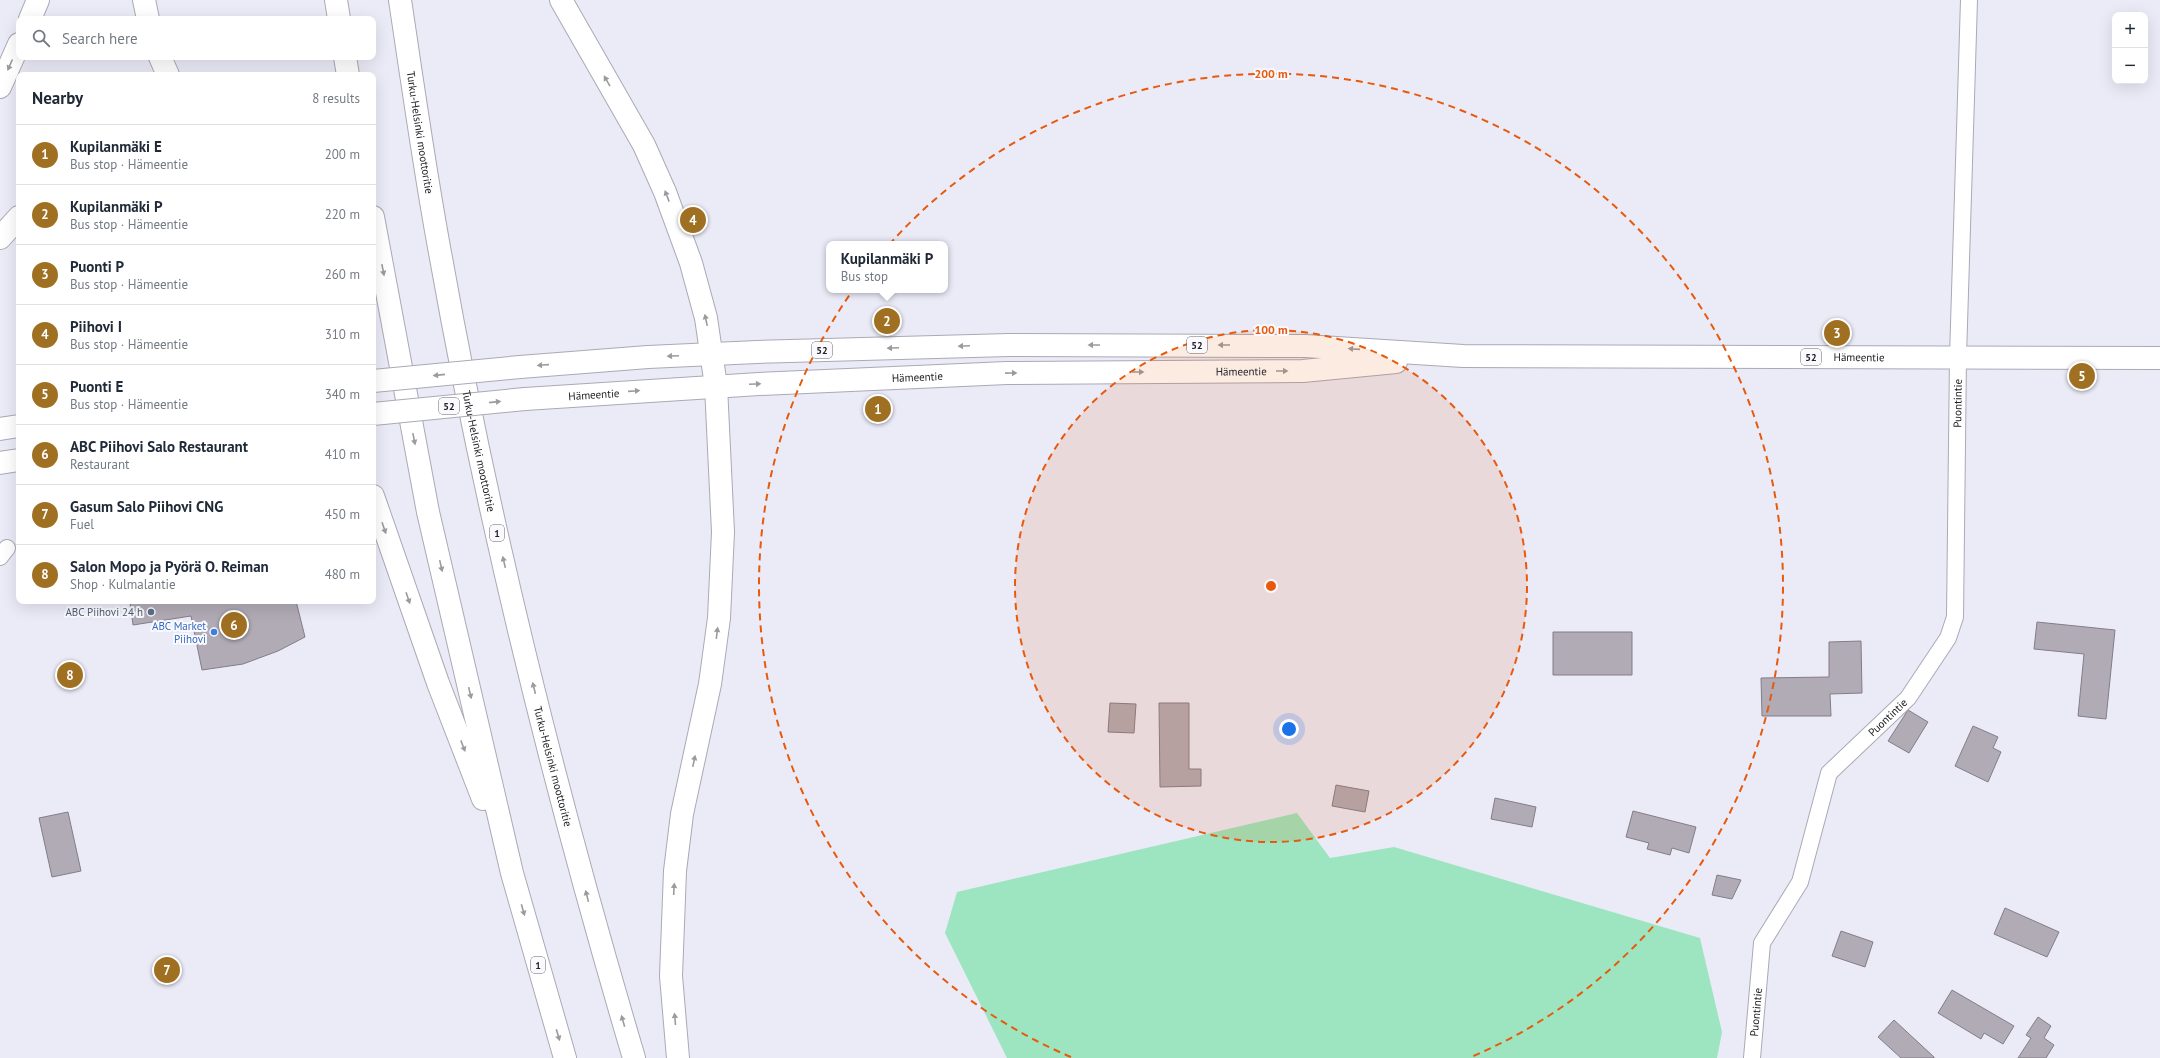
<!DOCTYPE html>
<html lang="en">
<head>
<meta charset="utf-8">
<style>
	body { margin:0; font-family:"PT Sans",sans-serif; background:#f6f6f7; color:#1f2937 }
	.controls { position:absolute; right:12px; top:12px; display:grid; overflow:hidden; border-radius:8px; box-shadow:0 4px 16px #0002 }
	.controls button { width:36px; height:36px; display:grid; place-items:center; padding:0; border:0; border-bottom:1px solid #e0e1e3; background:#fff; color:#1f2937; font:20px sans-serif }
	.you { position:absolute; left:1289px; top:729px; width:14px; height:14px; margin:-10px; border:3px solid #fff; border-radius:50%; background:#1a73e8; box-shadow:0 0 0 6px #1a73e833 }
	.badge { display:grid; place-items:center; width:26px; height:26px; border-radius:50%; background:#9f7022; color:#fff; font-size:13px; font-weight:700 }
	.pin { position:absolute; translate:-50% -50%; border:2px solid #fff; box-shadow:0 1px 4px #0006 }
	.popup { position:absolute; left:826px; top:241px; width:122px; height:52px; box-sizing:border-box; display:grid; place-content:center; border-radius:8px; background:#fff; filter:drop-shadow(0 1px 3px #0005); font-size:13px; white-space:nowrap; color:#747a83 }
	.popup b { font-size:15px; color:#1f2937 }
	.popup::after { content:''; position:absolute; left:50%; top:100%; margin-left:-8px; border:8px solid transparent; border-top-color:#fff }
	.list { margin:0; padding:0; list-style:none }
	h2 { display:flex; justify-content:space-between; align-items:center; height:52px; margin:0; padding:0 16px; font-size:17px }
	h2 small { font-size:13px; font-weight:400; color:#747a83 }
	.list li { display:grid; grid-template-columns:26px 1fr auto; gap:12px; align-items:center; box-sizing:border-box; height:60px; padding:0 16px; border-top:1px solid #e0e1e3 }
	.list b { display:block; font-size:15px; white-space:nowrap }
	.list p { margin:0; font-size:13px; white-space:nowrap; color:#747a83 }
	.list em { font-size:13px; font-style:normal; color:#747a83 }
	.icon { flex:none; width:22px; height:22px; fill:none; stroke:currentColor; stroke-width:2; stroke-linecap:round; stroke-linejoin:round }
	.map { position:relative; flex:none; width:2160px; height:1058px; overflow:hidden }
	.search { position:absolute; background:#fff; box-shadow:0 4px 16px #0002; left:16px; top:16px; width:360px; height:44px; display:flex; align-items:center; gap:10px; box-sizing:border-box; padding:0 14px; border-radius:8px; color:#747a83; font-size:15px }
	.panel { position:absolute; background:#fff; box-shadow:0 4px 16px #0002; left:16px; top:72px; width:360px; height:532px; border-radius:8px }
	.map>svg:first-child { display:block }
	.green { fill:#9de5c0 }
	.building { fill:#b1abb6; stroke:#837d87 }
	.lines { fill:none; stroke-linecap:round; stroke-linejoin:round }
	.street-casing { stroke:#aaa9b5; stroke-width:18 }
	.primary-casing { stroke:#aaa9b5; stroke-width:24 }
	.highway-casing { stroke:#aaa9b5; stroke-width:24 }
	.street { stroke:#fff; stroke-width:16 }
	.primary { stroke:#fff; stroke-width:22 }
	.highway { stroke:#fff; stroke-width:22 }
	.primary-bridge-casing { stroke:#aaa9b5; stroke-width:24; stroke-linecap:butt }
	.primary-bridge { stroke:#fff; stroke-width:22 }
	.oneway { fill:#9b9b9d }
	.ring { fill:none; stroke:#e8590c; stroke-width:2; stroke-dasharray:7 5 }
	.service-dot { fill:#5c6f8a; stroke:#f9f9fe; stroke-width:1.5 }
	.shop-dot { fill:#3f7fe0; stroke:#f9f9fe; stroke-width:1.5 }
	.labels { text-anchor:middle; stroke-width:4; stroke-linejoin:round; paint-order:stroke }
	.shield { fill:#f9f9fe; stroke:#626267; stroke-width:1 }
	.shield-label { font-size:10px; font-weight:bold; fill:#212126 }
	.street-label { font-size:11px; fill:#212126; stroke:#f9f9fe }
	.service-label { font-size:11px; fill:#4e5e75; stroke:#f9f9fe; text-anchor:end }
	.shop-label { font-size:11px; fill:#366cbe; stroke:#f9f9fe; text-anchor:end }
	.centre { fill:#e8590c; stroke:#f9f9fe; stroke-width:2 }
	.ring-label { font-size:12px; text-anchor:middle; font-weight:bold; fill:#e8590c; stroke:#f9f9fe; stroke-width:4; stroke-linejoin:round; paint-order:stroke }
</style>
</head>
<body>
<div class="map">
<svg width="2160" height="1058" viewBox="0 0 2160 1058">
	<rect width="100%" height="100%" fill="#ebebf8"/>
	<path class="green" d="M1297,813L1330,858L1394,847L1700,938L1722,1032L1717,1058H1007L945,933L957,892Z"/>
	<path class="building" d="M702,212L707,223L702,225L698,214Z
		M141,601H296L305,637L278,651L243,664L202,670L191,616L133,625L130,603Z
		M2037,622L2115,630L2106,719L2078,716L2084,654L2034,649Z
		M1553,632H1632V675H1553Z
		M1861,641L1862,693L1830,694L1831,716H1762L1761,678L1829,677V642Z
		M1110,703L1136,704L1134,733L1108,732Z
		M1159,703H1189V769H1201V786L1160,787Z
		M1908,710L1928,722L1909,753L1888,741Z
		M1973,726L1998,737L1993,748L2001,752L1988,782L1955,766Z
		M1336,785L1369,791L1365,812L1332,806Z
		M1495,798L1536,807L1532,827L1491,819Z
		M1633,811L1696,827L1689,853L1672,848L1670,855L1647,849L1649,843L1626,837Z
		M68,812L81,871L52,877L39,818Z
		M1717,875L1741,880L1732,899L1712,895Z
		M2005,908L2059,932L2047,957L1994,934Z
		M1841,931L1873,942L1865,967L1832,956Z
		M1952,990L2014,1026L2003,1044L1984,1033L1981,1039L1938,1013Z
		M2038,1017L2051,1026L2044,1038L2054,1045L2046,1058H2018L2031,1038L2026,1035Z
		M1894,1020L1934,1057V1058H1901L1878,1037Z"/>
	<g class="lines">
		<defs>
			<g id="street">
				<path d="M0,557L7,548"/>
				<path id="s1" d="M1752,1058L1762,943L1800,882L1829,773L1908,698L1948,638L1955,617L1958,357L1969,0"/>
			</g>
			<g id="primary">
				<path id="s2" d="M520,367L648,357L757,352L1009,345L1305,346L1463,356L2160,358"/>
				<path id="s3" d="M525,399L759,384L1007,373L1303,371L1396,362"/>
				<path d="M0,429L19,426"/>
				<path d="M0,463L19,460"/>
			</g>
			<g id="highway">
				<path d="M144,0L148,19"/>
				<path d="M336,0L339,19"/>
				<path id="s4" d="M400,0C413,86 425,173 441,258C489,528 556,795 634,1058"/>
				<path d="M561,0L644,145L665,192L691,263L706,318L716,386L723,532L719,618L710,684L682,814L675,871L671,976L678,1058"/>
				<path d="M30,19L38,0"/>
				<path d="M160,57L168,75"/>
				<path d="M345,57L348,75"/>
				<path d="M0,87L19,44"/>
				<path d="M373,217L428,512L512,873L565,1058"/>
				<path d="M0,238L19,217"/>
				<path d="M373,496L438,683L483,799"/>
			</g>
		</defs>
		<use href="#street" class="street-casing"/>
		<use href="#primary" class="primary-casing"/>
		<use href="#highway" class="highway-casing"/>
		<use href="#street" class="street"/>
		<use href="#primary" class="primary"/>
		<use href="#highway" class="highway"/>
		<defs>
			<path id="primary-bridge" d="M373,381L520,367
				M373,414L525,399"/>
		</defs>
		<use href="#primary-bridge" class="primary-bridge-casing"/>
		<use href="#primary-bridge" class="primary-bridge"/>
	</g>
	<defs><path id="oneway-solid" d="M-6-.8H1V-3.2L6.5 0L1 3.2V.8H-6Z"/></defs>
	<g class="oneway">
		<use href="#oneway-solid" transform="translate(10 65) rotate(114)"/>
		<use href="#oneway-solid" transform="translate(607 81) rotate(-120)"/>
		<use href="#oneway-solid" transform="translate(667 196) rotate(-111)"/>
		<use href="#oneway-solid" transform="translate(383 270) rotate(79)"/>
		<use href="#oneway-solid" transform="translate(706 320) rotate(-102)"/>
		<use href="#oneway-solid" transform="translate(1094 345) rotate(-180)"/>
		<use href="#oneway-solid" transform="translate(1224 345) rotate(-180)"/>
		<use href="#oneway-solid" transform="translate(964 346) rotate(178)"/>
		<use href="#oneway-solid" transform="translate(893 348) rotate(178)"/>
		<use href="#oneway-solid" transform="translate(1354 349) rotate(-176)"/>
		<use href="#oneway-solid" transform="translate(673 356) rotate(177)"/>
		<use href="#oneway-solid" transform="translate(543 365) rotate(176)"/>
		<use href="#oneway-solid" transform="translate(1282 371)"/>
		<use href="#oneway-solid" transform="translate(1138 372)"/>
		<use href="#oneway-solid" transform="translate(1011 373) rotate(-1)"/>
		<use href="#oneway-solid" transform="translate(439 375) rotate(174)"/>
		<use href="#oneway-solid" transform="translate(755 384) rotate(-3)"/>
		<use href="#oneway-solid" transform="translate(634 391) rotate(-4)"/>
		<use href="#oneway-solid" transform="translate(495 402) rotate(-6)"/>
		<use href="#oneway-solid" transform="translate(414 439) rotate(79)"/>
		<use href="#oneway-solid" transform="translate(384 528) rotate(71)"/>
		<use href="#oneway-solid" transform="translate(504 562) rotate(-103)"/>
		<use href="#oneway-solid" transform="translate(441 566) rotate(77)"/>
		<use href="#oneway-solid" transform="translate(408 598) rotate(71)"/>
		<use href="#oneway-solid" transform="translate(717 633) rotate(-83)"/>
		<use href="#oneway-solid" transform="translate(534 688) rotate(-104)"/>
		<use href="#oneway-solid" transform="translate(470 693) rotate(77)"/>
		<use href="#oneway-solid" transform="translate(463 746) rotate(69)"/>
		<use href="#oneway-solid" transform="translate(694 761) rotate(-78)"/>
		<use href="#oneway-solid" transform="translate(674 889) rotate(-87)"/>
		<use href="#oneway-solid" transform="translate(587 896) rotate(-104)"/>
		<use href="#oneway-solid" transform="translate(523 910) rotate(74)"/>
		<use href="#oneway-solid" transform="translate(675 1019) rotate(-95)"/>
		<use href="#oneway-solid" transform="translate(623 1021) rotate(-106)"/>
		<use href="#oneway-solid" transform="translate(558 1035) rotate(74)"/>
	</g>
	<circle cx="1271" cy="586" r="256" fill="#e8590c" fill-opacity=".12"/>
	<g class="ring">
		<circle cx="1271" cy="586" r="256"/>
		<path d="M1071 1057A512 512 0 1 1 1471 1057"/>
	</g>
	<circle class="service-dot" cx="151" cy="612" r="4"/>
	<circle class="shop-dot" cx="214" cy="632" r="4"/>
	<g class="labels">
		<g class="shield">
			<rect x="1187" y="337" width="20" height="16" rx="3"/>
			<rect x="812" y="342" width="20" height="16" rx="3"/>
			<rect x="1801" y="349" width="20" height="16" rx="3"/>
			<rect x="439" y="398" width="20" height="16" rx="3"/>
			<rect x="490" y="525" width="14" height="16" rx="3"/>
			<rect x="531" y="957" width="14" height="16" rx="3"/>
		</g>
		<g class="shield-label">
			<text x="1197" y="349">52</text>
			<text x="822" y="354">52</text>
			<text x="1811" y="361">52</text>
			<text x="449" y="410">52</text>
			<text x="497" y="537">1</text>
			<text x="538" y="969">1</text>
		</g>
		<g class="street-label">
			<text dy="4" stroke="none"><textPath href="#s4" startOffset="134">Turku-Helsinki moottoritie</textPath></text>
			<text dy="4" stroke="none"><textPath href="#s2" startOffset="1340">Hämeentie</textPath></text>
			<text dy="4" stroke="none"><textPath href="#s3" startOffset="717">Hämeentie</textPath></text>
			<text dy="4" stroke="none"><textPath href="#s3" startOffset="393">Hämeentie</textPath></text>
			<text dy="4" stroke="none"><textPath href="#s3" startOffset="69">Hämeentie</textPath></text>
			<text dy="4" stroke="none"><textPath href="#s1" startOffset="717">Puontintie</textPath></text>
			<text dy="4" stroke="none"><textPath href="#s4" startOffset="458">Turku-Helsinki moottoritie</textPath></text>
			<text dy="4" stroke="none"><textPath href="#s1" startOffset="381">Puontintie</textPath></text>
			<text dy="4" stroke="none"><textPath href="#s4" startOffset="782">Turku-Helsinki moottoritie</textPath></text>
			<text dy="4" stroke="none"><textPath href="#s1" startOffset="46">Puontintie</textPath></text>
		</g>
		<g class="service-label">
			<text x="143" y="616">ABC Piihovi 24 h</text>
		</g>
		<g class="shop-label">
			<text x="206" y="630">ABC Market<tspan x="206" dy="13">Piihovi</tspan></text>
		</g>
	</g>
	<circle cx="1271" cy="586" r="6" class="centre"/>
	<g class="ring-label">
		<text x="1271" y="78">200 m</text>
		<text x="1271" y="334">100 m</text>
	</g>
</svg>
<div class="controls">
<button>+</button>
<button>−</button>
</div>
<div class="you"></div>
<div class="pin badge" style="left:878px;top:409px">1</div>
<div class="pin badge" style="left:887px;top:321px">2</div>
<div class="popup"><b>Kupilanmäki P</b>Bus stop</div>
<div class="pin badge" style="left:1837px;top:333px">3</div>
<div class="pin badge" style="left:693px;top:220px">4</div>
<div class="pin badge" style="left:2082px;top:376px">5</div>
<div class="pin badge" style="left:234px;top:625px">6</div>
<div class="pin badge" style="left:167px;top:970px">7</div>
<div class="pin badge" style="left:70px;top:675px">8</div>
<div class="search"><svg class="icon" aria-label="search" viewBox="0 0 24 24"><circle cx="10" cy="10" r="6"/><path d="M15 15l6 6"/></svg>Search here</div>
<section class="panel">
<h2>Nearby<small>8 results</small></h2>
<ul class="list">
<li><span class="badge">1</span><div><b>Kupilanmäki E</b><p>Bus stop · Hämeentie</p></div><em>200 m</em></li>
<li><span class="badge">2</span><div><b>Kupilanmäki P</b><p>Bus stop · Hämeentie</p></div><em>220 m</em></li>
<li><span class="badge">3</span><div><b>Puonti P</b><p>Bus stop · Hämeentie</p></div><em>260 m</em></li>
<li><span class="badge">4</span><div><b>Piihovi I</b><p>Bus stop · Hämeentie</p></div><em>310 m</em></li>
<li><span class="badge">5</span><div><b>Puonti E</b><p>Bus stop · Hämeentie</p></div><em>340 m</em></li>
<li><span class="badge">6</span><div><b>ABC Piihovi Salo Restaurant</b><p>Restaurant</p></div><em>410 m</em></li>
<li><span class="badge">7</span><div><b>Gasum Salo Piihovi CNG</b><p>Fuel</p></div><em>450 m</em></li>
<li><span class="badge">8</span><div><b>Salon Mopo ja Pyörä O. Reiman</b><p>Shop · Kulmalantie</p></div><em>480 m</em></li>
</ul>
</section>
</div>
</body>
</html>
